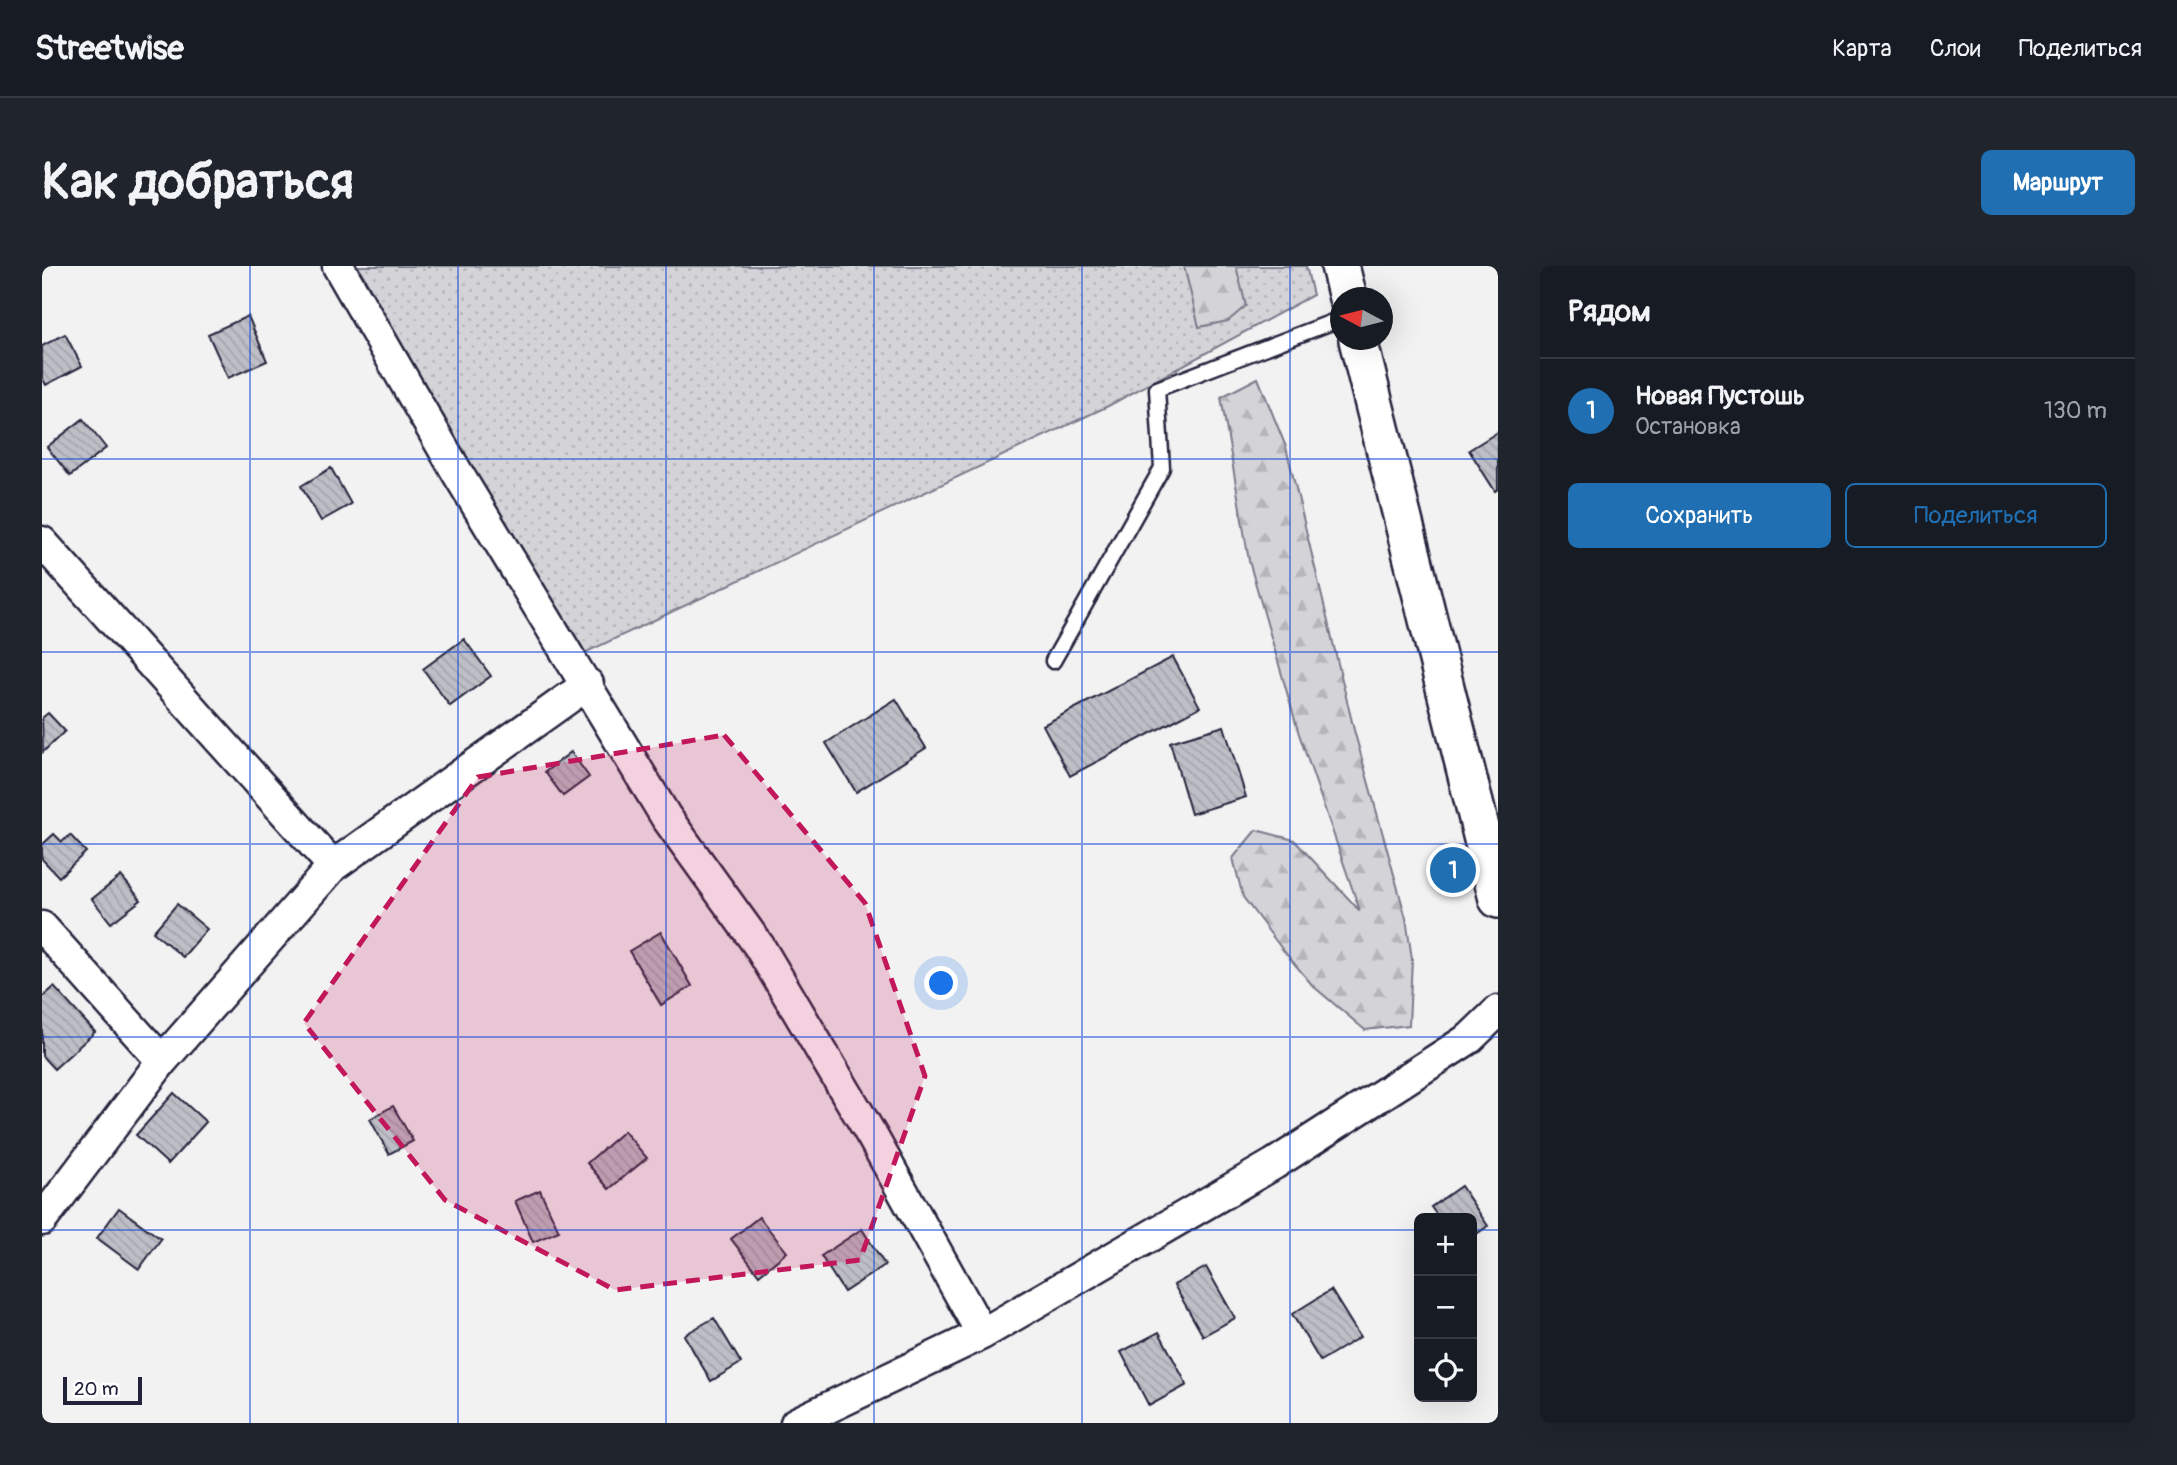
<!DOCTYPE html>
<html lang="ru">
<head>
<meta charset="utf-8">
<style>
	body { margin:0; font-family:Pangolin,sans-serif; background:#20242c; color:#f1f3f6 }
	.controls { position:absolute; right:21px; bottom:21px; display:grid; overflow:hidden; border-radius:10px; box-shadow:0 7px 28px #0002 }
	.controls button { width:63px; height:63px; display:grid; place-items:center; padding:0; border:0; border-bottom:2px solid #363941; background:#171b24; color:#f1f3f6; font:35px sans-serif }
	.compass { position:absolute; left:1288px; top:21px; width:63px; height:63px; border-radius:50%; background:#171b24; box-shadow:0 7px 28px #0002; rotate:277deg }
	.scale { position:absolute; left:21px; bottom:18px; width:79px; box-sizing:border-box; padding-left:7px; border:4px solid #22223b; border-top:0; font-size:19px; line-height:24px; white-space:nowrap; color:#22223b; -webkit-text-stroke:5px #fff; paint-order:stroke }
	.you { position:absolute; left:900px; top:718px; width:24px; height:24px; margin:-18px; border:5px solid #fff; border-radius:50%; background:#1a73e8; box-shadow:0 0 0 10px #1a73e833 }
	.badge { display:grid; place-items:center; width:46px; height:46px; border-radius:50%; background:#1f6fb2; color:#fff; font-size:23px; font-weight:700 }
	.pin { position:absolute; translate:-50% -50%; border:4px solid #fff; box-shadow:0 2px 7px #0006 }
	.list { margin:0; padding:0; list-style:none }
	h2 { display:flex; justify-content:space-between; align-items:center; height:91px; margin:0; padding:0 28px; font-size:30px }
	h2 small { font-size:23px; font-weight:400; color:#9ea1a6 }
	.list li { display:grid; grid-template-columns:46px 1fr auto; gap:21px; align-items:center; box-sizing:border-box; height:105px; padding:0 28px; border-top:2px solid #363941 }
	.list b { display:block; font-size:26px; white-space:nowrap }
	.list p { margin:0; font-size:23px; white-space:nowrap; color:#9ea1a6 }
	.list em { font-size:23px; font-style:normal; color:#9ea1a6 }
	.actions { display:flex; gap:14px; padding:21px 28px }
	.actions a { flex:1; padding:16px 0; border:2px solid #1f6fb2; border-radius:10px; text-align:center; font-size:24px; color:#1f6fb2 }
	.actions .main { background:#1f6fb2; color:#fff }
	.icon { flex:none; width:38px; height:38px; fill:none; stroke:currentColor; stroke-width:2; stroke-linecap:round; stroke-linejoin:round }
	.map { position:relative; flex:none; width:1456px; height:1157px; overflow:hidden; border-radius:10px }
	header { display:flex; align-items:center; gap:42px; box-sizing:border-box; height:98px; padding:0 35px; background:#171b24; border-bottom:2px solid #363941 }
	header strong { font-size:33px }
	nav { display:flex; gap:38px; margin-inline-start:auto; font-size:24px }
	.intro { display:flex; align-items:center; justify-content:space-between; box-sizing:border-box; height:168px; padding:0 42px }
	h1 { margin:0; font-size:49px }
	.button { padding:18px 32px; border-radius:10px; background:#1f6fb2; color:#fff; font-size:24px; font-weight:700 }
	main { display:flex; gap:42px; padding:0 42px }
	aside { flex:1; background:#171b24; border-radius:10px; box-shadow:0 7px 28px #0002 }
	.map>svg:first-child { display:block }
	.green { fill:url(#green-dots); stroke:#7a7a8a; stroke-width:2 }
	.forest { fill:url(#forest-firs); stroke:#7a7a8a; stroke-width:2 }
	.building { fill:url(#building-back-hatch); stroke:#22223b; stroke-width:2 }
	.lines { fill:none; stroke-linecap:round; stroke-linejoin:round }
	.service-casing { stroke:#22223b; stroke-width:19 }
	.minor-casing { stroke:#22223b; stroke-width:35 }
	.tertiary-casing { stroke:#22223b; stroke-width:42 }
	.service { stroke:#fff; stroke-width:14 }
	.minor { stroke:#fff; stroke-width:30 }
	.tertiary { stroke:#fff; stroke-width:37 }
	.marked { fill:#c2185b; fill-opacity:0.2; stroke:#c2185b; stroke-width:5; stroke-dasharray:14 9; stroke-linejoin:round }
	.grid { fill:none; stroke:#1d4ed8; stroke-width:2; stroke-opacity:0.55 }
</style>
</head>
<body>
<header>
<strong>Streetwise</strong>
<nav><a>Карта</a><a>Слои</a><a>Поделиться</a></nav>
</header>
<div class="intro"><h1>Как добраться</h1><a class="button">Маршрут</a></div>
<main>
<div class="map">
<svg width="1456" height="1157" viewBox="0 0 1456 1157">
	<defs>
		<pattern id="green-dots" width="8" height="8" patternUnits="userSpaceOnUse" patternTransform="scale(1.75)"><rect width="8" height="8" fill="#d3d3d8"/><path d="M2 2h.1M6 6h.1" fill="none" stroke="#b5b5ba" stroke-width="1.8" stroke-linecap="round"/></pattern>
		<pattern id="forest-firs" width="22" height="20" patternUnits="userSpaceOnUse" patternTransform="scale(1.75)"><rect width="22" height="20" fill="#d3d3d8"/><path d="M5 1l3.5 6h-7zM16 11l3.5 6h-7z" fill="#b5b5ba"/></pattern>
		<pattern id="building-back-hatch" width="6" height="6" patternUnits="userSpaceOnUse" patternTransform="scale(1.75)"><rect width="6" height="6" fill="#bebec6"/><path d="M-1 5l2 2M0 0l6 6M5-1l2 2" fill="none" stroke="#a3a3ab"/></pattern>
	</defs>
	<rect width="100%" height="100%" fill="#f2f2f3"/>
	<filter id="ink" filterUnits="userSpaceOnUse"><feTurbulence type="fractalNoise" baseFrequency=".0143" numOctaves="2"/><feDisplacementMap in="SourceGraphic" scale="14" xChannelSelector="R" yChannelSelector="G"/><feConvolveMatrix kernelMatrix="1 2 1 2 8 2 1 2 1" color-interpolation-filters="sRGB"/></filter>
	<g filter="url(#ink)">
		<path class="green" d="M316,0H1264L1271,29L1066,140L534,391Z"/>
		<path class="forest" d="M1142,0H1194L1204,40L1186,55L1157,61Z
			M1216,112L1244,181L1312,464L1364,652L1370,693L1367,759L1323,764L1271,720L1240,683L1201,631L1191,592L1214,564L1252,574L1318,645L1257,468L1207,295L1179,131Z"/>
		<path class="building" d="M206,50L225,95L186,112L166,68Z
			M23,68L40,100L4,119L0,111V80Z
			M41,153L64,182L28,210L5,181Z
			M1456,166V223L1453,225L1427,184Z
			M289,202L309,238L279,255L259,220Z
			M422,373L449,410L408,440L381,403Z
			M1131,391L1158,441L1028,510L1001,459Z
			M854,433L884,482L814,526L784,477Z
			M6,447L23,465L1,486L0,452Z
			M1182,460L1204,531L1149,548L1128,476Z
			M529,486L547,511L521,530L503,506Z
			M12,568L20,576L28,569L44,586L17,611L0,593V579Z
			M79,610L99,634L69,657L50,633Z
			M135,638L165,663L141,691L111,666Z
			M619,666L650,720L619,739L587,685Z
			M12,721L53,766L12,803L0,790V732Z
			M132,827L164,856L126,898L94,869Z
			M351,840L371,875L347,888L328,853Z
			M582,865L605,892L567,923L545,897Z
			M1419,920L1446,960L1430,971V952H1397L1389,941Z
			M498,924L517,965L491,976L473,935Z
			M77,942L119,973L97,1003L55,972Z
			M717,951L745,986L717,1009L689,973Z
			M820,963L843,999L802,1026L779,990Z
			M1164,1001L1193,1052L1161,1070L1132,1019Z
			M1289,1024L1318,1071L1278,1095L1250,1048Z
			M672,1052L699,1097L669,1115L642,1069Z
			M1117,1066L1145,1119L1107,1140L1079,1086Z"/>
		<g class="lines">
			<defs>
				<path id="service" d="M1011,395L1120,202L1115,123L1298,53"/>
				<path id="minor" d="M296,0L416,208L624,551L717,680L830,870L940,1068
					M0,276L291,600
					M0,661L120,795
					M0,954L120,795L291,600L546,418
					M754,1157L940,1068L1232,898L1428,772L1456,745"/>
				<path id="tertiary" d="M1298,0L1306,32
					M1316,74L1456,633"/>
			</defs>
			<use href="#service" class="service-casing"/>
			<use href="#minor" class="minor-casing"/>
			<use href="#tertiary" class="tertiary-casing"/>
			<use href="#service" class="service"/>
			<use href="#minor" class="minor"/>
			<use href="#tertiary" class="tertiary"/>
		</g>
	</g>
	<path class="marked" d="M682,469L823,637L883,810L818,994L573,1024L403,934L262,757L436,511Z"/>
	<path class="grid" d="M208,0V1157M416,0V1157M624,0V1157M832,0V1157M1040,0V1157M1248,0V1157M0,193H1456M0,386H1456M0,578H1456M0,771H1456M0,964H1377M1430,964H1456"/>
</svg>
<div class="controls">
<button>+</button>
<button>−</button>
<button><svg class="icon" aria-label="locate" viewBox="0 0 24 24"><circle cx="12" cy="12" r="6"/><path d="M12 2v4M12 18v4M2 12h4M18 12h4"/></svg></button>
</div>
<svg class="compass" viewBox="-18 -18 36 36"><path d="M0-13l5 13h-10z" fill="#e53935"/><path d="M0 13l5-13h-10z" fill="#9ea1a6"/></svg>
<div class="scale">20 m</div>
<div class="you"></div>
<div class="pin badge" style="left:1411px;top:604px">1</div>
</div>
<aside>
<h2>Рядом<small></small></h2>
<ul class="list">
<li><span class="badge">1</span><div><b>Новая Пустошь</b><p>Остановка</p></div><em>130 m</em></li>
</ul>
<div class="actions"><a class="main">Сохранить</a><a>Поделиться</a></div>
</aside>
</main>
</body>
</html>
